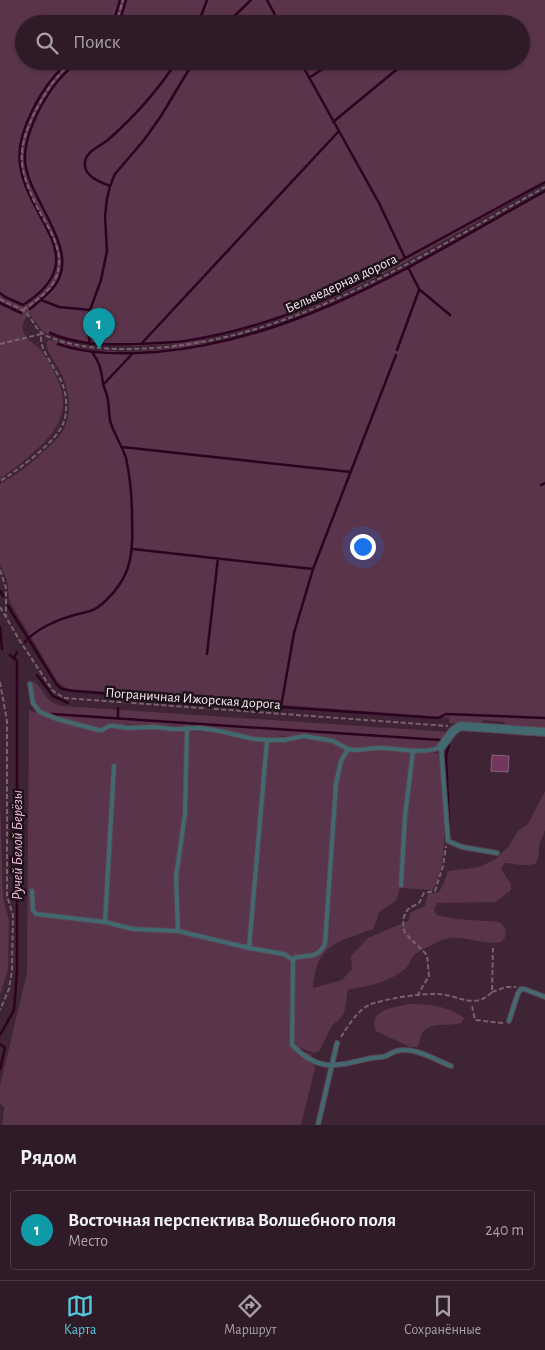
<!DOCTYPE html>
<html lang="ru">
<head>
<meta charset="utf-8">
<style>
	body { margin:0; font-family:"Alegreya Sans",sans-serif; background:#36242f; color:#f1f3f6 }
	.you { position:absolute; left:362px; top:546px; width:18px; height:18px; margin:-12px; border:4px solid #fff; border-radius:50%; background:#1a73e8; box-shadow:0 0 0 8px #1a73e833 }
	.badge { display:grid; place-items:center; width:32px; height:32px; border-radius:50%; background:#54cade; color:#fff; font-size:16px; font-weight:700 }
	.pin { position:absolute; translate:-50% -41px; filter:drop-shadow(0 1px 2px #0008) }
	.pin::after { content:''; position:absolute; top:26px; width:18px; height:15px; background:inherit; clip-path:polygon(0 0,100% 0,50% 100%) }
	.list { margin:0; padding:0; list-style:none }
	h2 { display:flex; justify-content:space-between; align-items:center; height:65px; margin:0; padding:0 20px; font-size:21px }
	h2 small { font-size:16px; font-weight:400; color:#a7a1a7 }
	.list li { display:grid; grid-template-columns:32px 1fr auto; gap:15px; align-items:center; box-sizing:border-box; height:80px; margin:0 10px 10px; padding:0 10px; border:1px solid #493944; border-radius:5px }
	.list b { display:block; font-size:19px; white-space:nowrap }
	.list p { margin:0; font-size:16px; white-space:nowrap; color:#a7a1a7 }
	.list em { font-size:16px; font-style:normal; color:#a7a1a7 }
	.icon { flex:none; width:28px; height:28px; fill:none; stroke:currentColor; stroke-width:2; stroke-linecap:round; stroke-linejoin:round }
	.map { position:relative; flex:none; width:545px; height:1125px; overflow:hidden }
	.search { position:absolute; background:#2e1b27; box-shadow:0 1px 4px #0004; left:15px; right:15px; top:15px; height:55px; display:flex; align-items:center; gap:12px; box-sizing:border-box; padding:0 18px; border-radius:28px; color:#a7a1a7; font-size:19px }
	.sheet { height:155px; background:#2e1b27 }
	nav { display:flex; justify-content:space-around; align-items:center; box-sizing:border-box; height:70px; border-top:1px solid #493944; background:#2e1b27; font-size:14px; color:#a7a1a7 }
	nav a { display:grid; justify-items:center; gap:2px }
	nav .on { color:#54cade }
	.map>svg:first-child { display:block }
	.green { fill:#5a344b; fill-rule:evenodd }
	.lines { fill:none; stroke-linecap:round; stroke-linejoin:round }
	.stream { stroke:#2d0220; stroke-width:2.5 }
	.building { fill:#74365d; stroke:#856779 }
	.lane-casing { stroke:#5c4352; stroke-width:6 }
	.street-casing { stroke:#5c4352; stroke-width:10 }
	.path { stroke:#79616f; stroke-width:2; stroke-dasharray:5 2.5; stroke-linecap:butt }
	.lane { stroke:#426970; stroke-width:4 }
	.street { stroke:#426970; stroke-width:8 }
	.labels { text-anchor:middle; stroke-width:5; stroke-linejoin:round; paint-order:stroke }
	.street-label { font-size:14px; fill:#fae8f2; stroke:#1e1219 }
	.water-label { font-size:15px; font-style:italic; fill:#f7bedf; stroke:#1e1219 }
</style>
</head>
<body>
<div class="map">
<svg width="545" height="1125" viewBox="0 0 545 1125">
	<rect width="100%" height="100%" fill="#3e2434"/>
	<path class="green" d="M0,0H545V183C470,225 395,272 315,306C279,321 241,332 202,340L201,344C222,344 247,334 267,328C366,295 454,240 545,190V730L508,727L504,722L483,720L480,725L449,723L450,718L443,717L71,689L66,688L58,682L14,609L9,599L7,580L0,565V484C16,475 30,465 43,452C50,446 57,440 62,432C74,413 69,388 59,369C55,362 45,351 47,342L49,340L56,341L85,349L123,352L168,349L174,344L135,346L81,343L56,337L43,332L29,313C25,318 22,324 23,330C25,340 38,345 43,353C69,393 73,416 36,450C25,460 13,470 0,478ZM24,24H521V61H24Z
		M33,681C47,691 43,702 63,706L449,732L438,746L408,749L378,746L351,748L334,739L304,734L268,738L253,737L221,729L199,726L109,724L102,728C88,726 43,717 37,705C33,698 33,689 33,681Z
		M29,710L59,721L97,731L103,732L113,728L205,732L225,734L243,740L266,743L312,739L337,745L350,752L382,750L411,753L432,752L438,754C444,782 451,868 432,890L400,888L396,901L380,911L373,929C336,943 317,943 313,988L342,980L352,969L351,956L368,938L408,921L411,912L425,906L428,894L439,892L444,883L448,871L480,867L495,859L509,846L518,831L528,824L545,791V830L540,842L538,859L535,864C524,867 514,863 504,863L501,869L511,884V890L496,902L437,903L434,909L436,915L457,919L499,922C507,928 508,934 502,942C484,946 462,934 445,939C439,941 417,952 414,955C410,959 410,965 406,968C390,982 368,987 348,989L344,1014L331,1027L320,1050L314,1053L301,1048V1051L311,1054L315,1068L301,1125H2L4,1107L0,1103V1086L27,973Z
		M0,798L3,898L9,920L8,969L0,995Z
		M408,1004C426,1004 450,1006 464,1018L461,1023C448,1027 432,1021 423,1032C420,1036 420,1042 418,1047H410L376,1031C367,1009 395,1008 408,1004Z"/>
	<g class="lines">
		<path class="stream" d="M267,0L280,24
			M113,24L120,0
			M119,24L126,0
			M198,24L207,0
			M226,24L251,0
			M389,24L393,21
			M300,61L379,203L405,258
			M309,78L334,61
			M333,122L407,61
			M110,186C100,182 83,176 85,162C86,151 101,146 109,139C135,116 158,90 177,61
			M408,267L419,289L450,315
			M367,279L545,182
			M0,293L5,297L23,305C96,259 27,221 20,164C17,145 25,126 33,109C42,91 54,74 70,61
			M41,300L59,307L90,310
			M0,303L21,313
			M30,309C38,302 46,296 53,288C84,251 28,201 25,161C24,143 31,126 39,110C49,91 61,73 80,61
			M50,333C78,345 106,345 136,344C153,343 169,343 185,341C244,332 310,310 362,281
			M142,343L338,132
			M58,344C90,355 123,354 156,352C300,340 422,259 545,191
			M90,344L88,332L89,313L101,280L107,251L105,216L107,199L110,186L115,174L144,140L161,116L194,61
			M397,350L419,290
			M103,385L133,353
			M122,447L351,472
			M541,485L545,483
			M133,549L313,569
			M0,591L3,596
			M8,606L57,685L62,689L73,691L281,707L294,633L313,569L396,355
			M0,627L2,649
			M25,642C35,630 56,620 71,616C83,612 92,613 102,604C133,577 133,553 132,515C132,496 130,477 126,458C122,445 113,433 110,420C109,414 109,407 108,401C108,395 104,389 103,383C101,371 100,362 92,352
			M207,654L218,558
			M14,658L17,652
			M37,675L53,696L68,703
			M281,707L438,718L446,714L545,718
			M52,714L441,740
			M118,718V708
			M449,745L446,755L449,826
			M0,1035L14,1010L17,972V661L10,655
			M0,1044L5,1048L0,1069"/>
	</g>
	<path class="building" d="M492,755L509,756L508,772L491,771Z"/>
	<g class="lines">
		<defs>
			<path id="lane" d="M30,684L33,703L40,712L57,719L98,730H102L109,726H115L127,728L154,727L173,729L199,728L220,731L253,739L267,740H284L304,736L333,741L348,749
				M401,885L405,816L413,751
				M32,891L33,910L36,914L105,922L133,929L178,931L249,948L284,954L293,960
				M105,922L114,766
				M178,931L176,877L185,814L187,728
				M249,948L267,740
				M509,1021L518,993L521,989H524L545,997
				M451,1066C436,1060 420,1050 404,1050C395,1049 393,1053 386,1056C381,1058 376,1057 371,1058C337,1066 319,1073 292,1045L293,960L296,957C310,955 318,958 325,944L336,784L341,761L348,749C358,752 368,748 379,748C400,748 420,755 441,747L448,841L462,847L497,853
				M318,1125L337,1043"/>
			<path id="street" d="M441,747L453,731L460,726L545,732"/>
		</defs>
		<use href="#lane" class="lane-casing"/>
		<use href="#street" class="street-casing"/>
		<path class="path" d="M116,24L123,0
			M0,299C7,304 17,306 24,311C34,319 35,332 49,337C82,350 119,350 154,348C298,338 422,255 545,187
			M23,310C33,303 45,295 52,285C69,260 52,233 39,211C32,197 24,180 22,164C20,146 27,128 35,112C45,93 56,74 74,61
			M0,344L41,334C41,337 41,342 42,345C45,356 57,371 62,383C67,395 68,412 63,424C55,443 18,470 0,481
			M0,570L6,588V617
			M0,607L20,641L53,691L64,698L448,726
			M0,682L7,721V896L13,915L12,970L9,989L0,1010
			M492,992L506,987H516
			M417,996L429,976L427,955L405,933C402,925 402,913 411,907C411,907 418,904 418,904C421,901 421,897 424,893L435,891L443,866L446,846
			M472,1006L475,1020L503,1023
			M341,1037C348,1026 357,1011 369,1005C382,999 423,993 438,994C459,995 475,1010 492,992L493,948"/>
		<use href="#lane" class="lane"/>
		<use href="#street" class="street"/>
	</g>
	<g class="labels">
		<g class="street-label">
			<text transform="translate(341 283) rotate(-25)" y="5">Бельведерная дорога</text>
			<text transform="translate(193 698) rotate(4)" y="5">Пограничная Ижорская дорога</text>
		</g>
		<g class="water-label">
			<text transform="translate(17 845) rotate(-90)" y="5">Ручей Белой Берёзы</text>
		</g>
	</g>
</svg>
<div class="you"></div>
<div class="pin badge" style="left:99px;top:349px;background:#0f9aa8">1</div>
<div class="search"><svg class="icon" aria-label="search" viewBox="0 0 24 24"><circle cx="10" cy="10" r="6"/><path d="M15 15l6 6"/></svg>Поиск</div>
</div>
<section class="sheet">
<h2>Рядом<small></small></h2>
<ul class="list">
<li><span class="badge" style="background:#0f9aa8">1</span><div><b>Восточная перспектива Волшебного поля</b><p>Место</p></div><em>240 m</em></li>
</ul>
</section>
<nav>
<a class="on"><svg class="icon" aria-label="map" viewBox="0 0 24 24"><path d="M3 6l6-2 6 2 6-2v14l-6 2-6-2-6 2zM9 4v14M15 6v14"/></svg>Карта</a>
<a><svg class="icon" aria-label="directions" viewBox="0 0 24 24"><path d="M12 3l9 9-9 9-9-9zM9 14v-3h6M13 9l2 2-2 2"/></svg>Маршрут</a>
<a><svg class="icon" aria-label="saved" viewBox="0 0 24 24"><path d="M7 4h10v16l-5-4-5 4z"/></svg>Сохранённые</a>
</nav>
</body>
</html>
